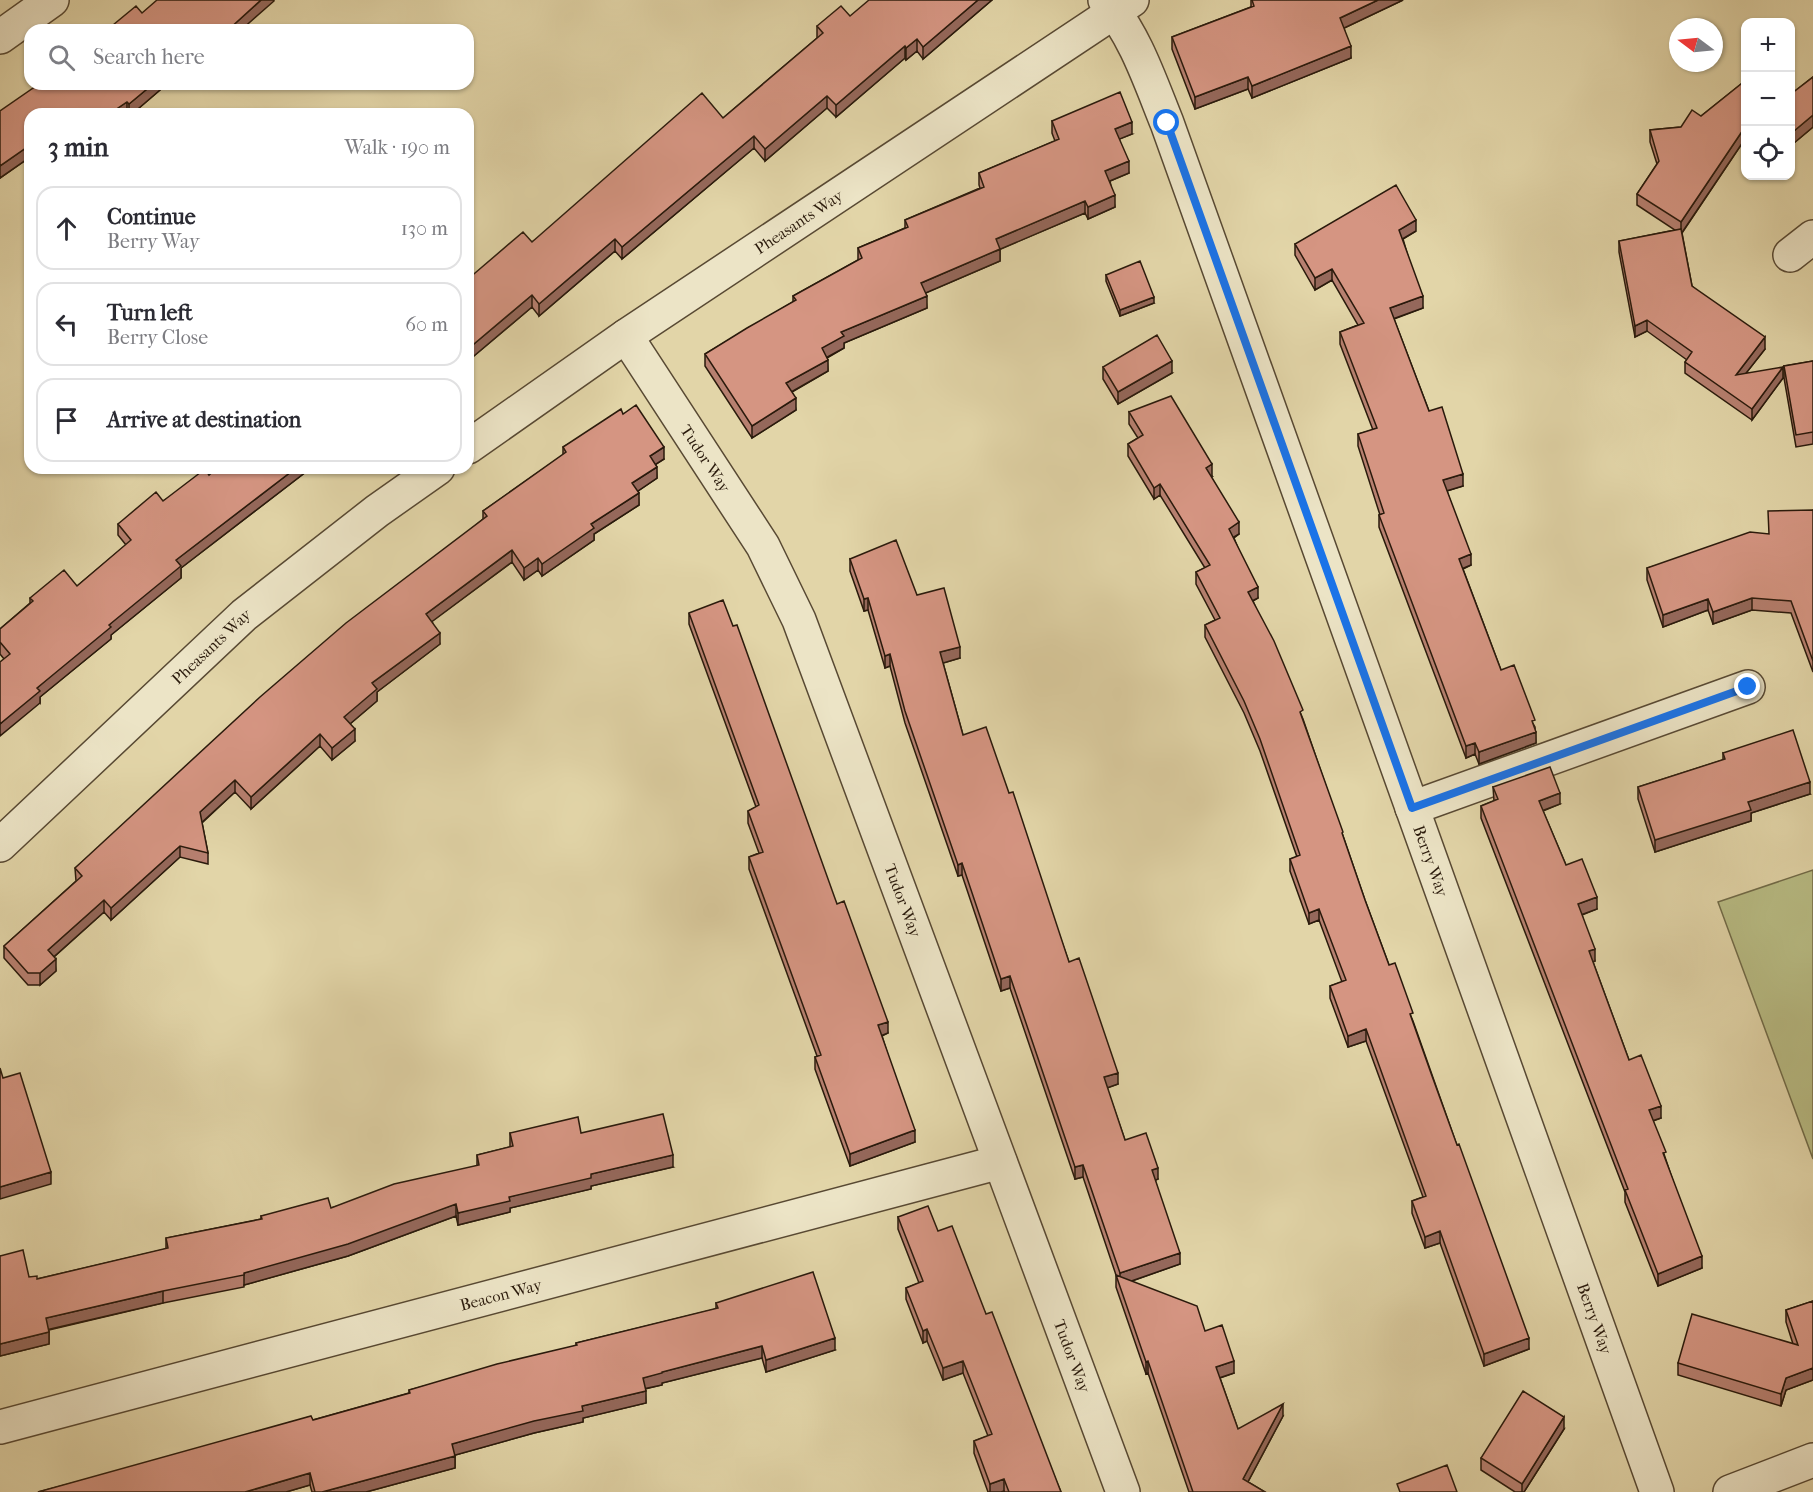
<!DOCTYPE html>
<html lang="en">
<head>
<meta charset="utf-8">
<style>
	body { margin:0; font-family:"IM FELL French Canon",serif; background:#f2f2f3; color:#2b2b33 }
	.controls { position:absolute; right:18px; top:18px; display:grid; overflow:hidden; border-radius:12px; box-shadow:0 2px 4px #0004 }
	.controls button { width:54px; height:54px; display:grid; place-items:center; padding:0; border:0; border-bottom:2px solid #e1e1e2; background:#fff; color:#2b2b33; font:30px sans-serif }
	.compass { position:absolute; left:1669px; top:18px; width:54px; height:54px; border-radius:50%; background:#fff; box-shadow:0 2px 4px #0004; rotate:286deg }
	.stop { position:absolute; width:18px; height:18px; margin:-14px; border:4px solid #1a73e8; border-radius:50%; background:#fff }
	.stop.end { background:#1a73e8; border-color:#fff; box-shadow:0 2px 6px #0008 }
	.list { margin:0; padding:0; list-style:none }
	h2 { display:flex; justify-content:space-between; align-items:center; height:78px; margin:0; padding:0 24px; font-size:26px }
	h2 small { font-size:20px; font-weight:400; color:#7c7c81 }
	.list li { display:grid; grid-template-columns:39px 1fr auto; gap:18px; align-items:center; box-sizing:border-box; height:84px; margin:0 12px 12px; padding:0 12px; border:2px solid #e1e1e2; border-radius:18px }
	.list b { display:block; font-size:22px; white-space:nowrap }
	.list p { margin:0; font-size:20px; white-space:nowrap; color:#7c7c81 }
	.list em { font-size:20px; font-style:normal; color:#7c7c81 }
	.icon { flex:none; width:33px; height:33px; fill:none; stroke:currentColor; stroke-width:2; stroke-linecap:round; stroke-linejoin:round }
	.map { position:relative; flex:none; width:1813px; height:1492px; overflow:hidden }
	.search { position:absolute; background:#fff; box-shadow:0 2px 4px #0004; left:24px; top:24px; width:450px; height:66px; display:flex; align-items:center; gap:15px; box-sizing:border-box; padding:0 21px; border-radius:18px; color:#7c7c81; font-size:22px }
	.panel { position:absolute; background:#fff; box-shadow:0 2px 4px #0004; left:24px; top:108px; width:450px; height:366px; border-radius:18px }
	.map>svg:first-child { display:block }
	.green { fill:#b8bc84; stroke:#716b48; stroke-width:1.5 }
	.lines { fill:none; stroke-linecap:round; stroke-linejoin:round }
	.street-casing { stroke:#584933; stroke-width:36 }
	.street { stroke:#ece4c6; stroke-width:33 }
	.wall { fill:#b78070; stroke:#2a1a0c; stroke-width:1.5 }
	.shaded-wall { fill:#95685b; stroke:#2a1a0c; stroke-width:1.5 }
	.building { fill:#d59582; stroke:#2a1a0c; stroke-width:1.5 }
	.route { stroke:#1a73e8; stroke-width:8 }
	.labels { text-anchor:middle; stroke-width:4.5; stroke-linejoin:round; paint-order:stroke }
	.street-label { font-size:16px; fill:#2a1a0c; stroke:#ece4c6 }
</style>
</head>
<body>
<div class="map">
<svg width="1813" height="1492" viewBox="0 0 1813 1492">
	<rect width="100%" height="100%" fill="#e2d5a8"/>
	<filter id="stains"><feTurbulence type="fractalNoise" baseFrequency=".00333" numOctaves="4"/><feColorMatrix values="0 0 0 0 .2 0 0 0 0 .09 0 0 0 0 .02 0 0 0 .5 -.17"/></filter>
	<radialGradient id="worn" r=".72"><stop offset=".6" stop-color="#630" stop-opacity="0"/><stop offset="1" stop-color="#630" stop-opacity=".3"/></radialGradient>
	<path class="green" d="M1813,870V1159L1718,902Z"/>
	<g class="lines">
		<defs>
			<g id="street">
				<path id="s1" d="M1105,0C1135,35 1150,81 1167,123L1657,1492"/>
				<path d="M0,37L52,0"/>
				<path d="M1790,255L1813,237"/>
				<path id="s2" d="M626,336L763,546L799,620L1123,1492"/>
				<path id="s3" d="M468,447L626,336L1132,0"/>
				<path d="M1412,808L1748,687"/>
				<path id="s4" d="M0,845L244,615L377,511L438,468"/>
				<path id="s5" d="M0,1427L1000,1162"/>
				<path d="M1730,1492L1813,1460"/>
			</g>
		</defs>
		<use href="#street" class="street-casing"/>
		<use href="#street" class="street"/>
	</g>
	<path class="wall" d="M992,0L923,59L917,51L906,60L905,58L836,117L827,108L765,161L754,148L622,259L615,251L539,316L532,307L468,361V279L532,242L723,118L817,38V26L850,16Z
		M1251,0H1403L1344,28L1351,58L1252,98L1248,89L1195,109L1172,49V37L1251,7Z
		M1813,77V127L1794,143L1791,139V94Z
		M1746,80V140L1745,139L1682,233L1692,286L1765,349L1746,373L1783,378L1752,420L1685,373V362L1687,360L1647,331L1635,337L1619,252V241L1675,230L1637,205V194L1657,164L1650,142V130L1681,127L1701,116Z
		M167,84L132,114H30V157L0,178V111Z
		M1052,121L1132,134L1119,139L1129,173L1110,181L1115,207L1088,219L1085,213L1000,249V261L925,293L927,308L844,343V348L827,358L828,371L792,392L796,410L752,438L705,366V354L793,302V296L858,260V248L905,228V220L980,188L979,185V173L1055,141L1052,133Z
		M1416,231L1403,239L1423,308L1394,319L1429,411L1463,486L1447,491L1471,565L1463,569L1501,670L1535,727L1536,743L1479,764L1475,754L1466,758L1379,527V515H1380L1358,446V434L1373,430L1340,344V332L1358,325L1332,280L1315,290L1295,255V244Z
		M1106,275L1154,303L1120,316L1106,281Z
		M1813,361V444L1796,447L1784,378V366Z
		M1103,367L1172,373L1118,404L1103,379Z
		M1129,412L1212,476H1211L1239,534L1234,538L1258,598L1253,601L1303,719L1365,900L1389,965L1413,1021L1529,1349L1484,1366L1440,1243L1425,1248L1412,1213V1201L1423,1197L1366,1041L1348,1047L1330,998V986L1342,982L1319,920L1309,924L1290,871V859L1297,857L1260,751L1244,713L1205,637V625L1215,620L1196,584V572L1205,568L1160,495L1154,499L1128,456V444L1138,438L1129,424Z
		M623,414L664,459L656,464L657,478L638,491L639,505L594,534V540L542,576L538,570L524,580L512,562L432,621L440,644L377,692V701L350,724L355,741L332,760L320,746L251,809L235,792L202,823L208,853V864L180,857L111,920L104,912L54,957L56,971L40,985H28L4,958V946L76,881L75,868L483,519V511L563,455V447Z
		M217,468H311L181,568V578L111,635V639L40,697V703L0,654V629L30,603V598L77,586L126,545L118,535V524L163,501L209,475Z
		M1813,510V672L1791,613L1752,610L1713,624L1708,610L1663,627L1647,580V568L1769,534Z
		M850,559L917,595L960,658L943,663L963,735L1009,793L1069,962L1118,1084L1107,1088L1125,1140L1158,1179L1155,1180L1180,1264L1132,1281L1205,1331L1234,1373L1220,1378L1238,1429L1283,1416L1248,1482L1265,1492H1189L1148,1373L1146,1374L1116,1287V1275L1083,1177L1075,1179L1010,988L1001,991L962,875L958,876L905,723L890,666L885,668L868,610L864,611L850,571Z
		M689,613L837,904L888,1033L882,1036L915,1142L850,1166L815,1069V1057L817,1056L749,869V857L759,853L748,823V811L756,807L689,624Z
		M1723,753L1810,794L1751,813V821L1655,852L1638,799V787L1723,760Z
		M1493,787L1560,804L1543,811L1566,865L1597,909L1582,915L1595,961L1593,962L1629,1060L1661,1118L1653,1121L1702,1268L1658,1286L1625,1202V1192L1481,818V806L1494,801Z
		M510,1133H581L673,1167L591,1186V1189L510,1208V1212L458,1225L456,1216L348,1256L244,1285V1287L163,1303L49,1330V1344L0,1356V1256L29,1277L37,1279L166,1249V1238L261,1219V1216L331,1208L477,1166V1155L510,1147Z
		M898,1217L938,1231L986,1314L1061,1492H1005L1004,1491L1001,1492H988L974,1453V1441L988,1436L963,1373L943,1380L927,1341L923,1343L906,1299V1288L919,1283L898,1229Z
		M1813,1301V1380L1786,1390L1781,1406L1678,1375V1363L1793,1344L1786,1322V1310Z
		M716,1303L835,1350L766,1372L762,1358L662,1383V1385L645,1389L646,1403L583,1418V1422L534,1433L455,1455V1468L366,1492H312L310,1485L286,1492H38L313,1420L409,1393V1390L576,1346V1343L716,1309Z
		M1564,1429L1524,1492H1515L1481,1470V1458Z"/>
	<path class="shaded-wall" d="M261,0H274V1L241,30H228Z
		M978,0H992L923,59V47Z
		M1378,0H1403L1340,30V18Z
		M917,39V51L906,60V48Z
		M905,46V58L836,117V105Z
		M1351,46V58L1252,98V86Z
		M1248,77V89L1195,109V97Z
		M153,84H167L132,114H129V104Z
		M827,96V108L765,161V149Z
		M127,102V114H109Z
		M1813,115V127L1794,143V131Z
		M1132,122V134L1115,141V129Z
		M1745,127V139L1681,234V222Z
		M754,136V148L622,259V247Z
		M30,145V157L0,178V166Z
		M1129,161V173L1105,183V171Z
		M1115,195V207L1088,219V207Z
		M1085,201V213L996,251V239Z
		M1416,220V231L1399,241V230Z
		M615,239V251L539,316V304Z
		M1000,249V261L921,295V283Z
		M1332,269V280L1315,290V278Z
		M532,295V307L468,361V349Z
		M927,296V308L844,343V348L822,360V348L841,332Z
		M1423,296V308L1390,320V308Z
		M1154,297V303L1120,316V310Z
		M1647,320V331L1635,337V326Z
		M1765,337V349L1736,386V375Z
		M828,360V371L786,395V383Z
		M1172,361V373L1118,404V392Z
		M1783,367V378L1752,420V409Z
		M796,398V410L752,438V426Z
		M664,447V459L650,468V456Z
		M1212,464V476L1206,479V468Z
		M657,467V478L632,495V483Z
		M296,468H311L181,568V578L111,635V639L40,697V703L0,736V724L37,688L109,625L176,560Z
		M1463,474V486L1443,492V480Z
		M1160,484V495L1154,499V488Z
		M639,493V505L594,534V540L542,576V564L591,524Z
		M1239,522V534L1229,540V529Z
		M512,550V562L426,626V614Z
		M1471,554V565L1459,570V559Z
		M538,558V570L524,580V568Z
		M1258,587V598L1248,603V592Z
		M868,598V610L864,611V599Z
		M1752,598V610L1713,624V612Z
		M1708,599V610L1663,627V615Z
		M440,633V644L377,692V701L344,729V717L372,683Z
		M960,647V658L940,664V652Z
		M890,654V666L885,668V656Z
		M355,729V741L332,760V748Z
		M1536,732V743L1479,764V752Z
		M320,734V746L251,809V797Z
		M1475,743V754L1466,758V746Z
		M235,780V792L200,824V812Z
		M1810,782V794L1751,813V821L1655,852V840L1748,802Z
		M1560,793V804L1539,812V801Z
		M180,846V857L111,920V908Z
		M962,863V875L958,876V865Z
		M1597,897V909L1578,916V904Z
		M104,900V912L48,962V950Z
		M1319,909V920L1309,924V913Z
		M1595,949V961L1589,963V951Z
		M56,959V971L40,985V973Z
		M1010,976V988L1001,991V979Z
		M888,1022V1033L878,1037V1025Z
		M1366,1029V1041L1348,1047V1036Z
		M1118,1073V1084L1104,1089V1077Z
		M1661,1106V1118L1649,1122V1110Z
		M915,1130V1142L850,1166V1154Z
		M673,1155V1167L591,1186V1189L510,1208V1212L458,1225V1213L509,1197L591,1174Z
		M1083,1165V1177L1075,1179V1167Z
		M1158,1168V1179L1152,1182V1170Z
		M51,1172V1184L0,1199V1187Z
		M456,1204V1216L348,1256L244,1285V1273Z
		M1440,1231V1243L1425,1248V1237Z
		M1180,1253V1264L1120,1285V1273Z
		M1702,1256V1268L1658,1286V1274Z
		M163,1291V1303L46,1330V1318Z
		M927,1329V1341L923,1343V1331Z
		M49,1332V1344L0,1356V1344Z
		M835,1338V1350L766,1372V1360Z
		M1529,1338V1349L1484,1366V1354Z
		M762,1346V1358L662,1383V1385L643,1389V1378L662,1372Z
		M963,1361V1373L943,1380V1368Z
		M1148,1361V1373L1146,1374V1362Z
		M1234,1361V1373L1216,1379V1367Z
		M1813,1368V1380L1786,1390L1781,1406V1394L1786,1378Z
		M646,1391V1403L583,1418V1422L534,1433L452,1456V1444L582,1406Z
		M1283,1404V1416L1243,1491V1479Z
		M1564,1417V1429L1524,1492H1522V1484Z
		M455,1456V1468L366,1492H322Z
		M310,1473V1485L286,1492H245Z
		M1004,1479V1491L1001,1492H990V1484Z"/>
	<path class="building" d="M157,0H261L228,30H107L136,6L142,13Z
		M869,0H978L923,47L917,39L906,48L905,46L836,105L827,96L765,149L754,136L622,247L615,239L539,304L532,295L468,349V279L523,232L532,242L702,93L723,118L823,33L817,26L841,6L850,16Z
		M1252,0H1378L1340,18L1351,46L1252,86L1248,77L1195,97L1172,37L1254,6Z
		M1813,77V115L1794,131L1791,127V94Z
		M1746,80V128L1745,127L1681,222L1637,194L1659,161L1650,130L1681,127L1692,110L1701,116Z
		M39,84H153L129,104L127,102L109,114H30V145L0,166V111Z
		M1120,92L1132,122L1115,129L1129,161L1105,171L1115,195L1088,207L1085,201L996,239L1000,249L921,283L927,296L841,332L844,336L822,348L828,360L786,383L796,398L752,426L705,354L747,328L796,300L793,296L862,258L858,248L908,227L905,220L984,187L979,173L1059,139L1052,121Z
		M1396,185L1416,220L1399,230L1423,296L1390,308L1429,411L1442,407L1463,474L1443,480L1471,554L1459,559L1501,670L1514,665L1535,720L1532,721L1536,732L1479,752L1475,743L1466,746L1379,515L1384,513L1358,434L1377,428L1340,332L1364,323L1332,269L1315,278L1295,244Z
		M1681,229L1692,286L1765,337L1736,375L1783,367L1752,409L1685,362L1692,352L1647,320L1635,326L1619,241Z
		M1140,261L1154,297L1120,310L1106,275Z
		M1157,335L1172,361L1118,392L1103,367Z
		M1813,361V432L1796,435L1784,366Z
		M1171,396L1212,464L1206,468L1239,522L1229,529L1258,587L1248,592L1274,641L1303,710L1300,712L1343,832L1342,833L1365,900L1389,965L1395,963L1413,1013L1410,1014L1432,1076L1457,1145L1459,1144L1529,1338L1484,1354L1440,1231L1425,1237L1412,1201L1426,1196L1366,1029L1348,1036L1330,986L1346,980L1319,909L1309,913L1290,859L1300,855L1260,739L1244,701L1205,625L1220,618L1196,572L1210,565L1160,484L1154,488L1128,444L1143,435L1129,412Z
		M636,405L664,447L650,456L657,467L632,483L639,493L591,524L594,528L542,564L538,558L524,568L512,550L426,614L440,633L372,683L377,689L344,717L355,729L332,748L320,734L251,797L235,780L200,812L208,853L180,846L111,908L104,900L48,950L56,959L40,973H28L4,946L82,876L75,868L260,697L346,623L487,516L483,511L566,452L563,447L621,409L623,414Z
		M217,468H296L176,560L181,566L109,625L111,627L37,688L40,691L0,724V662L10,654L0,642V629L33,601L30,598L64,570L77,586L131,540L118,524L156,492L163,501L205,469L209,475Z
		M1813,510V661L1791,601L1752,598L1713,612L1708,599L1663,615L1647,568L1750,532L1769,534L1768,511Z
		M896,540L917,595L944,588L960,647L940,652L963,735L986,727L1009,793L1013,792L1069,962L1079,958L1118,1073L1104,1077L1125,1140L1146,1133L1158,1168L1152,1170L1180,1253L1120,1273L1083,1165L1075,1167L1010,976L1001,979L962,863L958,865L905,711L890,654L885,656L868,598L864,599L850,559Z
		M723,600L733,626L737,625L837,904L844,901L888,1022L878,1025L915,1130L850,1154L815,1057L821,1055L749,857L763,852L748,811L759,805L689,613Z
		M1793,730L1810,782L1748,802L1751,810L1655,840L1638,787L1725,759L1723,753Z
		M1550,767L1560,793L1539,801L1566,865L1582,859L1597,897L1578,904L1595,949L1589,951L1629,1060L1641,1055L1661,1106L1649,1110L1666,1152L1663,1153L1702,1256L1658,1274L1625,1190L1628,1189L1481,806L1498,799L1493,787Z
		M0,1068L3,1078L20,1073L51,1172L0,1187Z
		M663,1114L673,1155L591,1174V1178L509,1197L510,1201L458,1213L456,1204L348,1244L244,1273V1275L163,1291L46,1318L49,1332L0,1344V1256L23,1250L29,1277L37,1276V1279L168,1248L166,1238L262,1219L261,1216L328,1198L331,1208L394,1184L479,1165L477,1155L513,1146L510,1133L578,1117L581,1133Z
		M928,1206L938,1231L952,1226L986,1314L992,1312L1061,1492H1009L1004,1479L990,1484L974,1441L992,1434L963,1361L943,1368L927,1329L923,1331L906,1288L923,1281L898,1217Z
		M813,1272L835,1338L766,1360L762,1346L662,1372V1373L643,1378L646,1391L582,1406L583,1411L534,1421L452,1444L455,1456L322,1492H315L310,1473L245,1492H38L311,1416L313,1420L410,1393L409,1390L497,1364L577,1345L576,1343L718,1308L716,1303Z
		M1116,1275L1197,1306L1205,1331L1222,1325L1234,1361L1216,1367L1238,1429L1283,1404L1243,1479L1265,1492H1193L1148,1361L1146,1362Z
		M1813,1301V1368L1786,1378L1781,1394L1678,1363L1692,1314L1798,1345L1786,1310Z
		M1523,1391L1564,1417L1522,1484L1481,1458Z
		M1447,1465L1457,1492H1400L1397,1484Z"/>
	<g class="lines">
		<path class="route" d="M1167,123L1412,808L1748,687"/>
	</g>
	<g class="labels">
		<g class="street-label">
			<text dy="6" stroke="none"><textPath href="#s3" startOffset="400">Pheasants Way</textPath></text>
			<text dy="6" stroke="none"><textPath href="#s2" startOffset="146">Tudor Way</textPath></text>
			<text dy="6" stroke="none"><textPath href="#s4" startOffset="290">Pheasants Way</textPath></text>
			<text dy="6" stroke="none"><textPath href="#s1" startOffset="922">Berry Way</textPath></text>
			<text dy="6" stroke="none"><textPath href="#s2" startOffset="632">Tudor Way</textPath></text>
			<text dy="6" stroke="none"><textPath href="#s5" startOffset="518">Beacon Way</textPath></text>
			<text dy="6" stroke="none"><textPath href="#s1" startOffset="1408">Berry Way</textPath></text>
			<text dy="6" stroke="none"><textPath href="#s2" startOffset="1118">Tudor Way</textPath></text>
		</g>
	</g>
	<rect width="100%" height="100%" filter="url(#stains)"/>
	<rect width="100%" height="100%" fill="url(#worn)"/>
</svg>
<div class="controls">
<button>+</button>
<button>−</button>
<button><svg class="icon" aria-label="locate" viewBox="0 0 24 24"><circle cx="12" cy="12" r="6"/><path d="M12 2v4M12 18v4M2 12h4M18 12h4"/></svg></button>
</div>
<svg class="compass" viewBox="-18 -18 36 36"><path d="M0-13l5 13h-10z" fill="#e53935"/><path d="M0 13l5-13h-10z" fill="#7c7c81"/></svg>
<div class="stop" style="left:1167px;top:123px"></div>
<div class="stop end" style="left:1748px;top:687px"></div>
<div class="search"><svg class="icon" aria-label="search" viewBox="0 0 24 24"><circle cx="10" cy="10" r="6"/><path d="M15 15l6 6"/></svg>Search here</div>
<section class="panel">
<h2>3 min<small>Walk · 190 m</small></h2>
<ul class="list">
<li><svg class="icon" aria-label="ahead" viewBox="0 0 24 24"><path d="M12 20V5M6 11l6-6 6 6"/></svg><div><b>Continue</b><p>Berry Way</p></div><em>130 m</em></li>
<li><svg class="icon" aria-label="left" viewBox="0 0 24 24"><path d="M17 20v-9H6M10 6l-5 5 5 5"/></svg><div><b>Turn left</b><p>Berry Close</p></div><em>60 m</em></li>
<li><svg class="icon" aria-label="arrive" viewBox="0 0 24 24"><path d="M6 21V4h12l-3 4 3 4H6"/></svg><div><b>Arrive at destination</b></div></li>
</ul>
</section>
</div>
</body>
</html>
